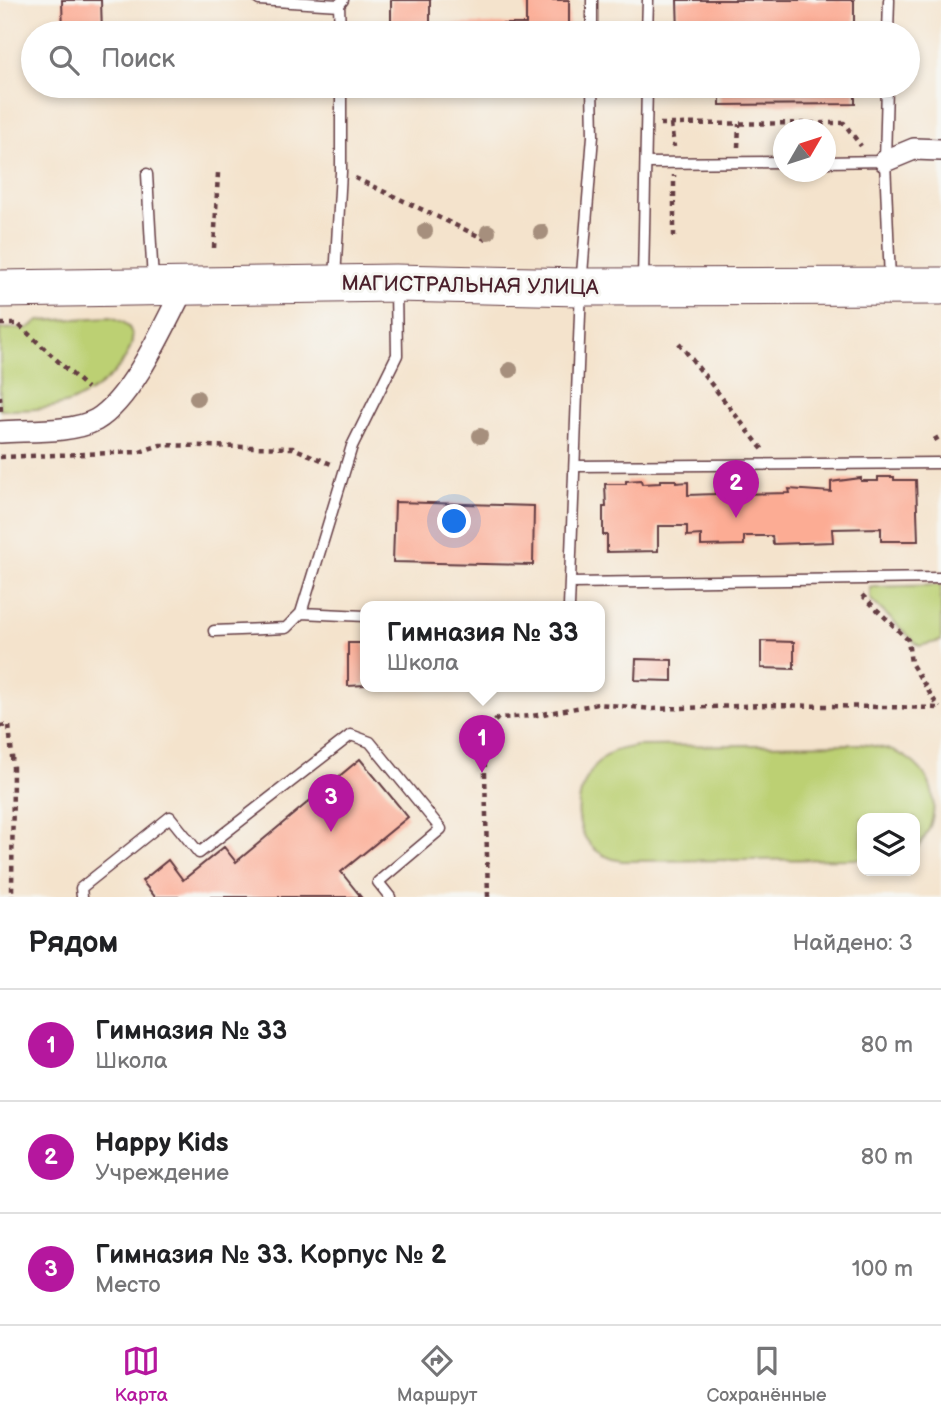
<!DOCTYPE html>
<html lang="ru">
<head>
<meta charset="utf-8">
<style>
	body { margin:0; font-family:"Balsamiq Sans",sans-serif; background:#f2f2f2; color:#202124 }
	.controls { position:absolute; right:21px; bottom:21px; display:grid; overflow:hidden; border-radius:14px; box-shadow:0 4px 10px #0003 }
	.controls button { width:63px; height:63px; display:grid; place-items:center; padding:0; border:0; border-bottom:2px solid #e0e0e0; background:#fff; color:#202124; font:35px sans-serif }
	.compass { position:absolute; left:773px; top:119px; width:63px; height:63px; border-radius:50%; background:#fff; box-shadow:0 4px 10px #0003; rotate:51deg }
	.you { position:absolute; left:455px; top:522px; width:24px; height:24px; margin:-18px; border:5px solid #fff; border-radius:50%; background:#1a73e8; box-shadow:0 0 0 10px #1a73e833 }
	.badge { display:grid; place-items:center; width:46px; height:46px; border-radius:50%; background:#b5179e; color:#fff; font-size:23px; font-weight:700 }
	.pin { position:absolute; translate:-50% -58px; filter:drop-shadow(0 2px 4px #0008) }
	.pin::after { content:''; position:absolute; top:37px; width:24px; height:21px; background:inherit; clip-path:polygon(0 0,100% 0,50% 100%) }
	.popup { position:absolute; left:360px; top:601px; width:245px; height:91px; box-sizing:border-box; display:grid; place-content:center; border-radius:14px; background:#fff; filter:drop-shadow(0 2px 5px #0005); font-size:23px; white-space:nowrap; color:#757577 }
	.popup b { font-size:26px; color:#202124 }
	.popup::after { content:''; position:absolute; left:50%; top:100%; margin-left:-14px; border:14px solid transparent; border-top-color:#fff }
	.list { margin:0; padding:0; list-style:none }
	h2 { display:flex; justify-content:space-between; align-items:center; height:91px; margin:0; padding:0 28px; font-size:30px }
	h2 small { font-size:23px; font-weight:400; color:#757577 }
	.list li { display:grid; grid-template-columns:46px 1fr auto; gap:21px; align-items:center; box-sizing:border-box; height:112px; padding:0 28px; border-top:2px solid #e0e0e0 }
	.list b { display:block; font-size:26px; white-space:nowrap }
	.list p { margin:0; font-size:23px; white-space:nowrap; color:#757577 }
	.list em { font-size:23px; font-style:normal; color:#757577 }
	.icon { flex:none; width:38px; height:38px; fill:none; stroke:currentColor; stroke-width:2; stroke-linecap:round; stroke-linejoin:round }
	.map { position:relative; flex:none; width:941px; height:897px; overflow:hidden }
	.search { position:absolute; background:#fff; box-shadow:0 4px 10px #0003; left:21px; right:21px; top:21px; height:77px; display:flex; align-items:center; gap:18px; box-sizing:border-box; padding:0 24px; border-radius:38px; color:#757577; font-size:26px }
	.sheet { height:427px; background:#fff }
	nav { display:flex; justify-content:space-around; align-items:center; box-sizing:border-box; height:98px; border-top:2px solid #e0e0e0; background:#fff; font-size:19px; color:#757577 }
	nav a { display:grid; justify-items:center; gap:4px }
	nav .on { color:#b5179e }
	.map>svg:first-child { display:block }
	.green { fill:#bcd073; stroke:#83784f; stroke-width:2 }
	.building { fill:#fcac94 }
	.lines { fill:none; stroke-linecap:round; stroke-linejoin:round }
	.lane-casing { stroke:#643c43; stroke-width:13 }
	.street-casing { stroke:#643c43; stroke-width:24 }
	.highway-casing { stroke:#643c43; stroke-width:39 }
	.path { stroke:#643c43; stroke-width:4.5; stroke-dasharray:5 5; stroke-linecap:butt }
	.lane { stroke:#fff; stroke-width:10 }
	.street { stroke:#fff; stroke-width:21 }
	.highway { stroke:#fff; stroke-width:37 }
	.tree { fill:#a68f7d }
	.labels { text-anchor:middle; stroke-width:6; stroke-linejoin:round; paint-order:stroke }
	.street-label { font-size:21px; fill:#4a1f2b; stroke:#f6f6f2 }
</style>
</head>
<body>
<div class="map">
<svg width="941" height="897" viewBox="0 0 941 897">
	<rect width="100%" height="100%" fill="#f6f6f2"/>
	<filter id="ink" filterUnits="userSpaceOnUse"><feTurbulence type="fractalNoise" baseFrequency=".0143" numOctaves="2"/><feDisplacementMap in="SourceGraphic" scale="14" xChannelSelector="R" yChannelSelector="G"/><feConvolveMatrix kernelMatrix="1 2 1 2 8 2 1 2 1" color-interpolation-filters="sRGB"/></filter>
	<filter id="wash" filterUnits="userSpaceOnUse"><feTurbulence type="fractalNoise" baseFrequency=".00686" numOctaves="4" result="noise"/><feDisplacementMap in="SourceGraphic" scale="28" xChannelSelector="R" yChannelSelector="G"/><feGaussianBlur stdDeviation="1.57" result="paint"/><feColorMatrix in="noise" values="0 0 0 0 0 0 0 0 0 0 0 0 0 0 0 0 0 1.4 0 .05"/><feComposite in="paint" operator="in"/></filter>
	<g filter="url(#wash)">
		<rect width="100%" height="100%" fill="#f4e3cc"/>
		<path class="green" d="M110,317C157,328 118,374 95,389C88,394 79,398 71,402C48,410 23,410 0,410V329L28,328L39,321Z
			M941,585V641L919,646L870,599V587Z
			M860,744C877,746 893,749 907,758C941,780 941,822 915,850V818H862V859L622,861C564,852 568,780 610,753C617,749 628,748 636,746Z"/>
		<g id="blocks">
			<path class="building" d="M62,0H101L102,33H63Z
				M391,0H430V24H526V0H569V33H391Z
				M677,0H854V33H678Z
				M720,86H855V104L720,105Z
				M878,477H894V480H916L918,541H881V528L832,529L833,542L773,544L772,536H744V545L701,546V535L687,536V526H658V551L607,552V535H603V507H606L605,484H626V481L641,480L642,484L660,483V480H676V483L688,482V495L715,494V491H736V494L790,493L789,489L831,492V482L861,478V481H878Z
				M395,502L534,506L533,565L393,562Z
				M761,641L794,642V669L761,668Z
				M348,643H365V685L348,686Z
				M636,659L672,660V681L635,680Z
				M360,759L408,817L341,872L361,897H155L142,881L168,860L183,880L224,847L236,862Z"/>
		</g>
	</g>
	<g filter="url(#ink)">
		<use href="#blocks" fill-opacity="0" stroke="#643c43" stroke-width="2"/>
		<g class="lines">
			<defs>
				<path id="lane" d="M259,0L339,5L343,0
					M339,5L340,33
					M592,33V0
					M647,33L648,0
					M888,33L889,0
					M887,86L885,161L890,280
					M825,162L885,161
					M646,163L783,162
					M147,174L153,281
					M335,279L341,172V86
					M643,280L647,86
					M576,466L941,463
					M571,583L941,578
					M569,607L581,287L593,136L592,86
					M365,616L301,613L352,446L397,355L396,288
					M214,631L286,628L301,613
					M82,897L81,888L170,817L199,853L351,735L370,742L441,829L378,882L390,897"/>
				<path id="street" d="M885,161L914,149L941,150
					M0,432C27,430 72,433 96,420C132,399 165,324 184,287"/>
				<path id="highway" d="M0,289L395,283L581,287L941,286"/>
			</defs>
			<use href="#lane" class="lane-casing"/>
			<use href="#street" class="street-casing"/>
			<use href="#highway" class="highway-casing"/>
			<path class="path" d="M660,124L844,123L861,146
				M671,124L674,147
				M738,147L739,124
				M355,178L489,241
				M674,237V175
				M214,248L218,173
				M0,324H18L87,388
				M679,343L763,450
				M0,396L1,412
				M934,440L941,436
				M0,457L140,452L160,445L293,448L331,464
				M862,595L908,640L911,663L939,708
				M0,726L9,725L13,767L12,897
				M488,897L484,733L498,718L532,716L598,704L653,709L767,705L941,708"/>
			<use href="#lane" class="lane"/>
			<use href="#street" class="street"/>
			<use href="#highway" class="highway"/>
		</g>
		<g class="tree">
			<circle cx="425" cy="231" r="8"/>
			<circle cx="488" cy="232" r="8"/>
			<circle cx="541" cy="232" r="8"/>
			<circle cx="510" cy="370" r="8"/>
			<circle cx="197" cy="398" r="8"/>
			<circle cx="480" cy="436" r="8"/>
		</g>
	</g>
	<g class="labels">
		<g class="street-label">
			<text transform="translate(470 285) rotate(1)" y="7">МАГИСТРАЛЬНАЯ УЛИЦА</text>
		</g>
	</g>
</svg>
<div class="controls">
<button><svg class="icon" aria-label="layers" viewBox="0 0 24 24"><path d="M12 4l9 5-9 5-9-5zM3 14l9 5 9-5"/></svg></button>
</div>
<svg class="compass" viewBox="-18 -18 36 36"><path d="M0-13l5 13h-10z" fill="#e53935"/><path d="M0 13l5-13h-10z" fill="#757577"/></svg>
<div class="you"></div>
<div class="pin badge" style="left:482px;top:773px">1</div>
<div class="popup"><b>Гимназия № 33</b>Школа</div>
<div class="pin badge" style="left:736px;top:518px">2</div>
<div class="pin badge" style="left:331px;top:832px">3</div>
<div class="search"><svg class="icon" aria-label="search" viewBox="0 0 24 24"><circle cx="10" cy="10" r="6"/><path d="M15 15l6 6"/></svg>Поиск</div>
</div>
<section class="sheet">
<h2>Рядом<small>Найдено: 3</small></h2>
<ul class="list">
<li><span class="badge">1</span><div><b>Гимназия № 33</b><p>Школа</p></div><em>80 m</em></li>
<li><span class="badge">2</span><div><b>Happy Kids</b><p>Учреждение</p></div><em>80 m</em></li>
<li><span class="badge">3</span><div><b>Гимназия № 33. Корпус № 2</b><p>Место</p></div><em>100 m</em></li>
</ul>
</section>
<nav>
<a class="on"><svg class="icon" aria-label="map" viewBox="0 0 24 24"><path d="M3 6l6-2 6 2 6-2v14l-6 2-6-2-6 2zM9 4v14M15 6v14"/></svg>Карта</a>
<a><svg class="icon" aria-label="directions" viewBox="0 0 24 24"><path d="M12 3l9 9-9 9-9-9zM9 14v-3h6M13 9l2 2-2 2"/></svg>Маршрут</a>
<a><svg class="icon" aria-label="saved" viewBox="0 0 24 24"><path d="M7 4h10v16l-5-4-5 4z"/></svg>Сохранённые</a>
</nav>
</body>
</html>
